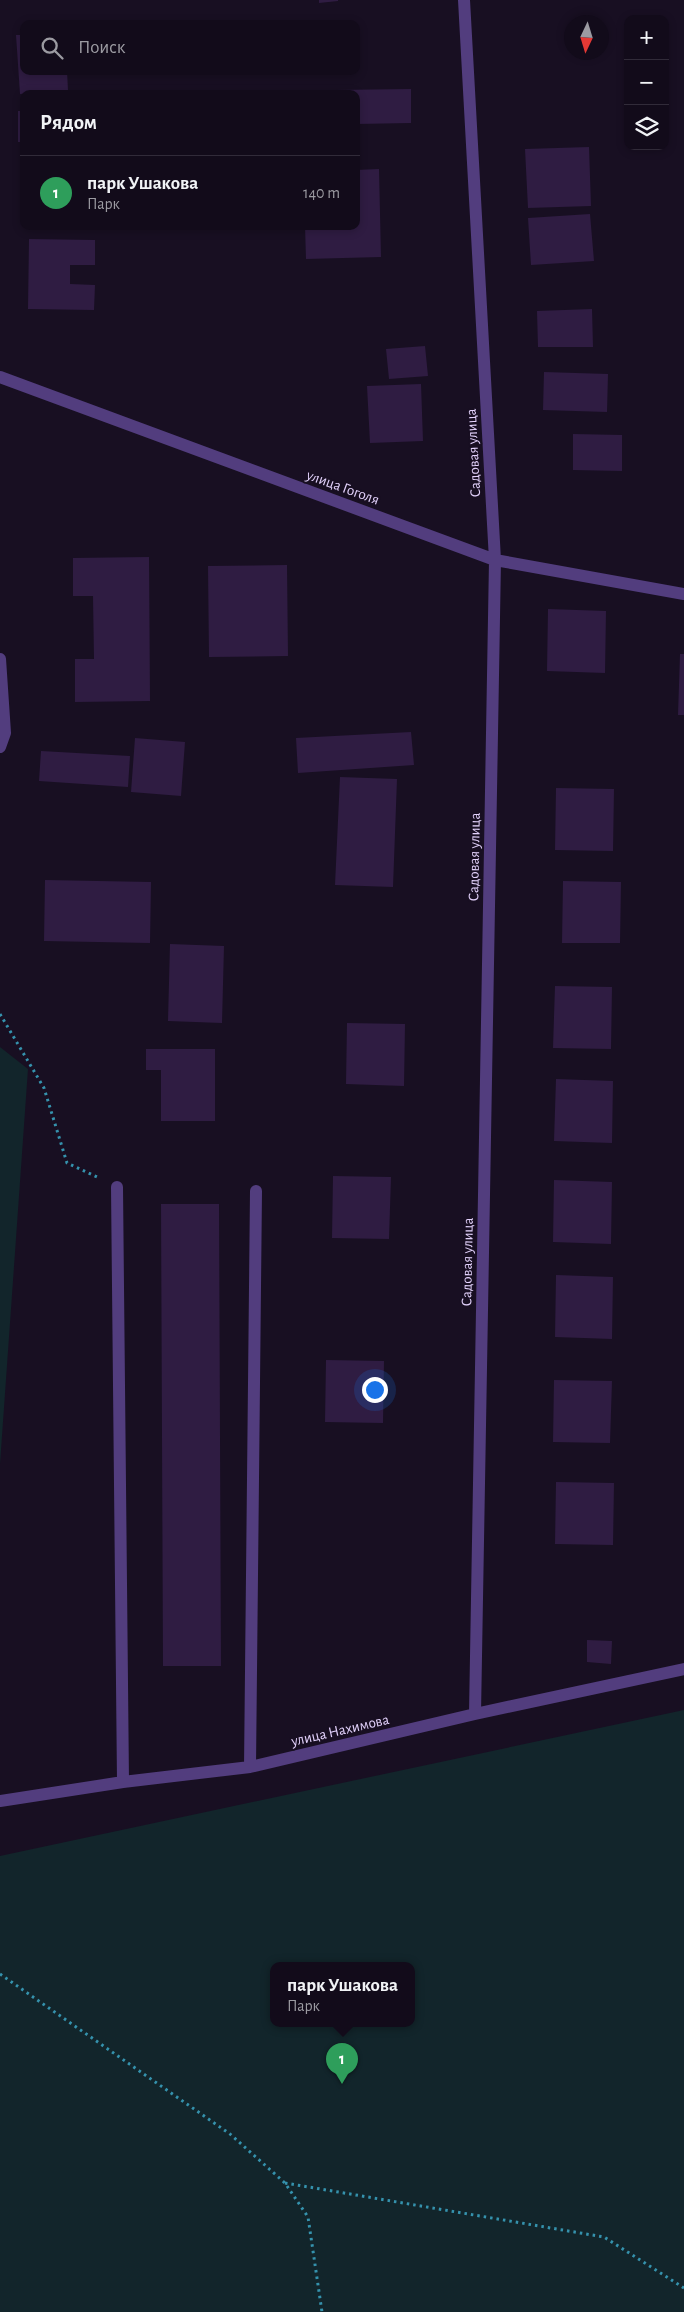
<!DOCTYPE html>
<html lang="ru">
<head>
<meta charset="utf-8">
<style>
	body { margin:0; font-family:"Alegreya Sans",sans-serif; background:#1b1423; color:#f1f3f6 }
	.controls { position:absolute; right:15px; top:15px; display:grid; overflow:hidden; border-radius:10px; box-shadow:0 2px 8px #0003 }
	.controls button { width:45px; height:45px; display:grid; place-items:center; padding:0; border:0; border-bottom:1px solid #312b39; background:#120b1a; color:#f1f3f6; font:25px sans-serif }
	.compass { position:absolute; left:564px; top:15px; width:45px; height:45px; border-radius:50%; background:#120b1a; box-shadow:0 2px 8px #0003; rotate:184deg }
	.you { position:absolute; left:374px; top:1389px; width:18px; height:18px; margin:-12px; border:4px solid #fff; border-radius:50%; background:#1a73e8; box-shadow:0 0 0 8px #1a73e833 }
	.badge { display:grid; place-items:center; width:32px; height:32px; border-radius:50%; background:#0e96ed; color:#fff; font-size:16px; font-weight:700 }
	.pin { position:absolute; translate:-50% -41px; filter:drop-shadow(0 1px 2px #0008) }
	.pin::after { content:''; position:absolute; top:26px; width:18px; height:15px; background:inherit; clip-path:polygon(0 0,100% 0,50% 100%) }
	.popup { position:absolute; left:270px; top:1962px; width:145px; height:65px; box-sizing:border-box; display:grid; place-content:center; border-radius:10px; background:#120b1a; filter:drop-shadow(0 1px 4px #0005); font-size:16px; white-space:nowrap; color:#9c9ba2 }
	.popup b { font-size:19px; color:#f1f3f6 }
	.popup::after { content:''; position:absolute; left:50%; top:100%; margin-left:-10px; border:10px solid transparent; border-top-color:#120b1a }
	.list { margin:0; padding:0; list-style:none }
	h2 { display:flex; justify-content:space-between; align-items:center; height:65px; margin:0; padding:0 20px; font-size:21px }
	h2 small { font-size:16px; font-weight:400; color:#9c9ba2 }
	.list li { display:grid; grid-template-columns:32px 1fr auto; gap:15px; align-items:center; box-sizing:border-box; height:75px; padding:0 20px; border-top:1px solid #312b39 }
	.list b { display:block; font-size:19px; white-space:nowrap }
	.list p { margin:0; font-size:16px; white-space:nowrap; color:#9c9ba2 }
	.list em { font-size:16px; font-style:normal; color:#9c9ba2 }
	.icon { flex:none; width:28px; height:28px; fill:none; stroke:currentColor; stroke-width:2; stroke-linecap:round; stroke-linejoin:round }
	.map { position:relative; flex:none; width:684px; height:2312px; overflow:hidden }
	.search { position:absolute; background:#120b1a; box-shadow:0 2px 8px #0003; left:20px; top:20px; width:340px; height:55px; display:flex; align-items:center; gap:12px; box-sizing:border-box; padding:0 18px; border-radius:10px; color:#9c9ba2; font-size:19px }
	.panel { position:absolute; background:#120b1a; box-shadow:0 2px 8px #0003; left:20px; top:90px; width:340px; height:140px; border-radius:10px }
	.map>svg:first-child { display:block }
	.green { fill:#12252b; fill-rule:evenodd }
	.building { fill:#2f1c42 }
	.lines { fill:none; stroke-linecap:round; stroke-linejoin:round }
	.path { stroke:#3592ad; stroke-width:3; stroke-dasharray:2.5 4; stroke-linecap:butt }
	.minor { stroke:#523d7e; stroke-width:12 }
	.labels { text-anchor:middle; stroke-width:4; stroke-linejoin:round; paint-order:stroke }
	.street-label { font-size:15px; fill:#e3d2fc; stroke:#180f22 }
</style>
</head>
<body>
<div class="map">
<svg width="684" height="2312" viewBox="0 0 684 2312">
	<rect width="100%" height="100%" fill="#180f22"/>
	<path class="green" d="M0,1047L28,1069L0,1464Z
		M684,1710V2312H0V1856ZM273,1965H411V2023H273Z"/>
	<path class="building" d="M319,0H338V1L319,3Z
		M16,35H24V71H67L68,90L20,94Z
		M411,89V123L356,124V94H335V90Z
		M18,111H24V142H18Z
		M589,147L591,206L528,208L525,149Z
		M379,169L381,257L306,259L305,226H356V170Z
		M590,214L594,261L531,265L528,218Z
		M29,239L95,240V265H70V284L95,285L94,310L28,309Z
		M592,309L593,347H538L537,311Z
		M425,346L428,376L389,379L386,349Z
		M544,372L608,374L607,412L543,410Z
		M421,384L423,441L370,443L367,386Z
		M573,434L622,435V471L573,470Z
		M149,557L150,701L75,702V659H94L93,596H73V558Z
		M287,565L288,656L209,657L208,566Z
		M548,609L606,611L605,673L547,671Z
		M680,654H684V715H678Z
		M411,732L414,765L298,773L296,738Z
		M135,738L185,742L181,796L131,792Z
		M41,751L130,756L128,787L39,781Z
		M340,777L397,779L393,887L335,885Z
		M556,788L614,789L613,851L555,850Z
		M45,880L151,882L150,943L44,941Z
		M563,881L621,882L620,943H562Z
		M170,944L224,946L222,1023L168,1021Z
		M555,986L612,987L611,1049L553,1048Z
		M347,1023L405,1024L404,1086L346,1084Z
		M146,1049H215V1121H161V1070H146Z
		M556,1079L613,1081L612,1143L554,1141Z
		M333,1176L391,1177L389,1239L332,1238Z
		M554,1180L612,1182L611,1244L553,1242Z
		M161,1204H219L221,1666H163Z
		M556,1275L613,1277L612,1339L555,1337Z
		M326,1360L384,1361L383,1423L325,1422Z
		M554,1380L612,1381L610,1443L553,1442Z
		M556,1482L614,1483L613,1545L555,1544Z
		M587,1640L612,1641L611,1664L587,1662Z"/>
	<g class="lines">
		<path class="path" d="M0,1014L44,1088L67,1163L97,1177
			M0,1974L230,2134L285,2183L308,2217L322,2312
			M285,2183L604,2237L684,2288"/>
		<path class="minor" d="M464,0L495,560L475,1714
			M0,377L495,560L684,594
			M0,659L5,733L0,747
			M117,1187L123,1782
			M250,1767L256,1191
			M0,1801L123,1782L250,1767L475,1714L684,1669"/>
	</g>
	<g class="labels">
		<g class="street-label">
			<text transform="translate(473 453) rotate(-93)" y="5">Садовая улица</text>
			<text transform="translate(343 487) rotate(20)" y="5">улица Гоголя</text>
			<text transform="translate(474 857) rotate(-89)" y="5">Садовая улица</text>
			<text transform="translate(467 1262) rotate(-89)" y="5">Садовая улица</text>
			<text transform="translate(340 1730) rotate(-13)" y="5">улица Нахимова</text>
		</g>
	</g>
</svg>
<div class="controls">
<button>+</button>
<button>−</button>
<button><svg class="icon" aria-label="layers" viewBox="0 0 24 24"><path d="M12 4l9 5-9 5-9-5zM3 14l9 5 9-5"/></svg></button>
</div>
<svg class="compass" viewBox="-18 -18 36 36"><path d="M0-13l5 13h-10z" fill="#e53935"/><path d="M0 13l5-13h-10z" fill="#9c9ba2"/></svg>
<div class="you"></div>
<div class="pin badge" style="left:342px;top:2084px;background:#2e9e5b">1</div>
<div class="popup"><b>парк Ушакова</b>Парк</div>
<div class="search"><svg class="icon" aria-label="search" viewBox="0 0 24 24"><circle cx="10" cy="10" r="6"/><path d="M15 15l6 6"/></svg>Поиск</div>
<section class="panel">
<h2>Рядом<small></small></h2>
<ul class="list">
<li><span class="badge" style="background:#2e9e5b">1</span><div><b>парк Ушакова</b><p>Парк</p></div><em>140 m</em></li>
</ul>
</section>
</div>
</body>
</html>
